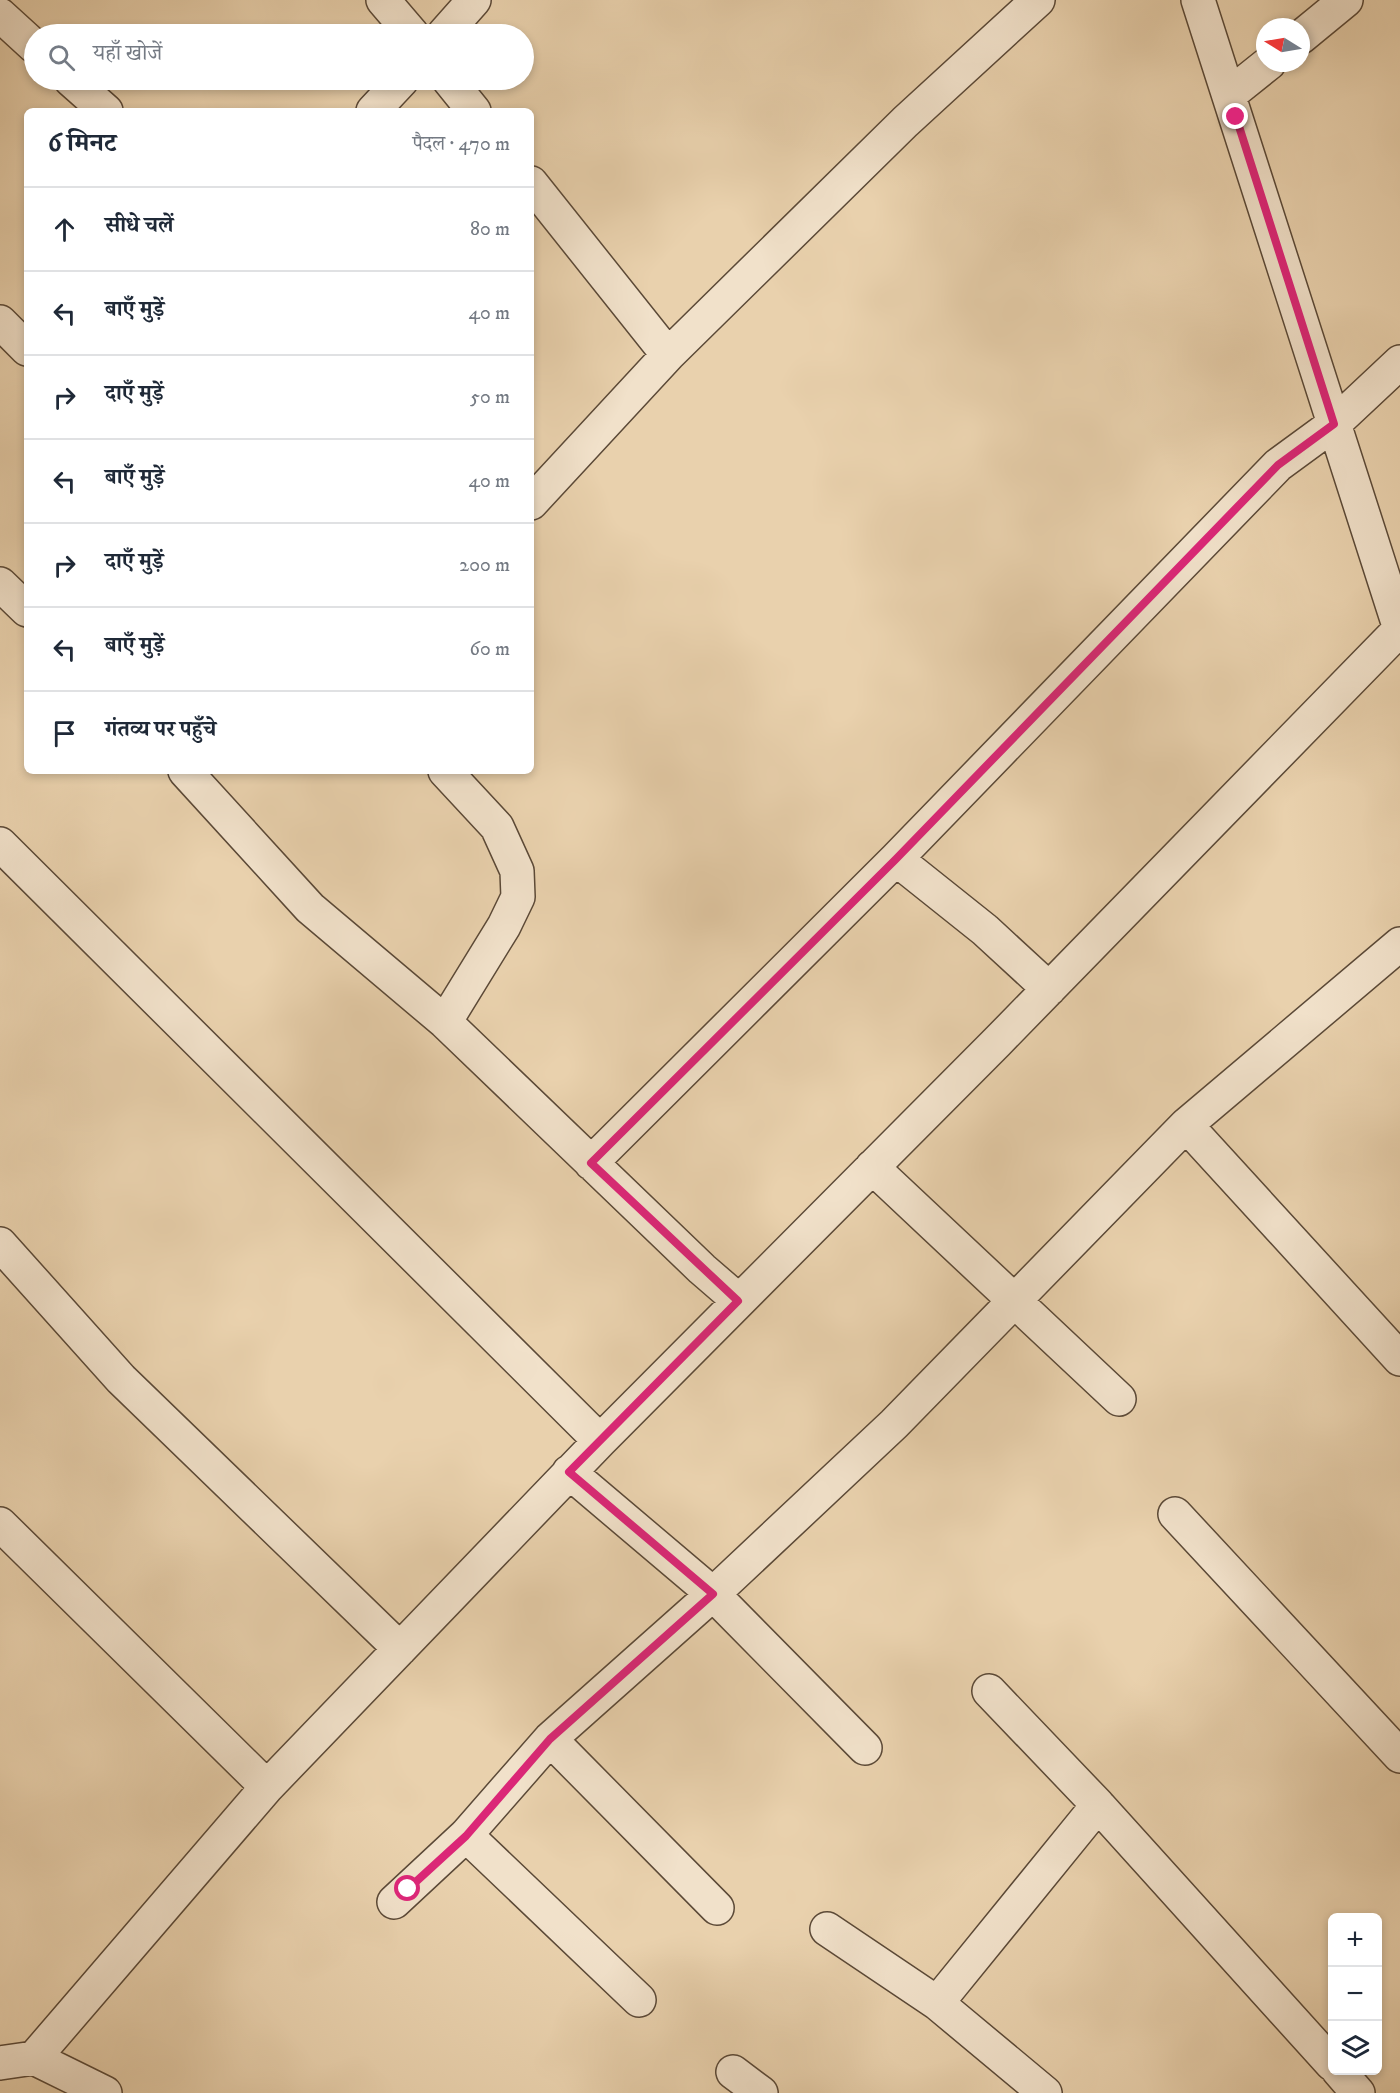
<!DOCTYPE html>
<html lang="hi">
<head>
<meta charset="utf-8">
<style>
	body { margin:0; font-family:"IM FELL DW Pica","Noto Serif Devanagari",serif; background:#f6f6f7; color:#1f2937 }
	.controls { position:absolute; right:18px; bottom:18px; display:grid; overflow:hidden; border-radius:9px; box-shadow:0 3px 9px #0003 }
	.controls button { width:54px; height:54px; display:grid; place-items:center; padding:0; border:0; border-bottom:2px solid #e0e1e3; background:#fff; color:#1f2937; font:30px sans-serif }
	.compass { position:absolute; left:1256px; top:18px; width:54px; height:54px; border-radius:50%; background:#fff; box-shadow:0 3px 9px #0003; rotate:281deg }
	.stop { position:absolute; width:18px; height:18px; margin:-14px; border:4px solid #db2777; border-radius:50%; background:#fff }
	.stop.end { background:#db2777; border-color:#fff; box-shadow:0 2px 6px #0008 }
	.list { margin:0; padding:0; list-style:none }
	h2 { display:flex; justify-content:space-between; align-items:center; height:78px; margin:0; padding:0 24px; font-size:26px }
	h2 small { font-size:20px; font-weight:400; color:#747a83 }
	.list li { display:grid; grid-template-columns:39px 1fr auto; gap:18px; align-items:center; box-sizing:border-box; height:84px; padding:0 24px; border-top:2px solid #e0e1e3 }
	.list b { display:block; font-size:22px; white-space:nowrap }
	.list em { font-size:20px; font-style:normal; color:#747a83 }
	.icon { flex:none; width:33px; height:33px; fill:none; stroke:currentColor; stroke-width:2; stroke-linecap:round; stroke-linejoin:round }
	.map { position:relative; flex:none; width:1400px; height:2093px; overflow:hidden }
	.search { position:absolute; background:#fff; box-shadow:0 3px 9px #0003; left:24px; top:24px; width:510px; height:66px; display:flex; align-items:center; gap:15px; box-sizing:border-box; padding:0 21px; border-radius:33px; color:#747a83; font-size:22px }
	.panel { position:absolute; background:#fff; box-shadow:0 3px 9px #0003; left:24px; top:108px; width:510px; height:666px; border-radius:9px }
	.map>svg:first-child { display:block }
	.lines { fill:none; stroke-linecap:round; stroke-linejoin:round }
	.minor-casing { stroke:#5b4937; stroke-width:36 }
	.minor { stroke:#f1e1ca; stroke-width:33 }
	.route { stroke:#db2777; stroke-width:8 }
</style>
</head>
<body>
<div class="map">
<svg width="1400" height="2093" viewBox="0 0 1400 2093">
	<rect width="100%" height="100%" fill="#e9d1ad"/>
	<filter id="stains"><feTurbulence type="fractalNoise" baseFrequency=".00333" numOctaves="4"/><feColorMatrix values="0 0 0 0 .2 0 0 0 0 .09 0 0 0 0 .02 0 0 0 .5 -.17"/></filter>
	<radialGradient id="worn" r=".72"><stop offset=".6" stop-color="#630" stop-opacity="0"/><stop offset="1" stop-color="#630" stop-opacity=".3"/></radialGradient>
	<g class="lines">
		<defs>
			<path id="minor" d="M383,0L412,34
				M0,15L34,46
				M444,34L474,0
				M1301,37L1346,0
				M71,80L106,111
				M449,80L474,111
				M1229,95L1269,63
				M373,111L402,80
				M531,183L668,355
				M0,322L27,349
				M531,503L668,355L905,122L1038,0
				M0,584L27,610
				M185,771L310,908L445,1022L702,1269L739,1301
				M445,771L497,827L517,871L518,897L504,926L445,1022
				M0,844L600,1441
				M896,859L985,930L1049,989
				M1400,944L1186,1125L1400,1359
				M591,1163L896,859L1278,465L1334,424L1400,362
				M872,1167L1119,1399
				M0,1244L121,1379L400,1649
				M569,1472L713,1594L865,1748
				M1175,1514L1400,1756
				M0,1524L267,1787
				M989,1691L1098,1805L1332,2064
				M550,1739L717,1908
				M466,1835L639,2000
				M394,1902L466,1835L550,1739L713,1594L894,1424L1186,1125
				M827,1929L937,2003L1098,1805
				M937,2003L1045,2093
				M34,2058L267,1787L600,1441L997,1042L1400,629L1198,0
				M0,2063L34,2058L105,2093
				M1338,2070L1358,2093
				M733,2072L761,2093"/>
		</defs>
		<use href="#minor" class="minor-casing"/>
		<use href="#minor" class="minor"/>
	</g>
	<g class="lines">
		<path class="route" d="M408,1889L466,1836L550,1739L713,1594L569,1472L738,1301L591,1163L896,859L1278,465L1334,424L1236,117"/>
	</g>
	<rect width="100%" height="100%" filter="url(#stains)"/>
	<rect width="100%" height="100%" fill="url(#worn)"/>
</svg>
<div class="controls">
<button>+</button>
<button>−</button>
<button><svg class="icon" aria-label="layers" viewBox="0 0 24 24"><path d="M12 4l9 5-9 5-9-5zM3 14l9 5 9-5"/></svg></button>
</div>
<svg class="compass" viewBox="-18 -18 36 36"><path d="M0-13l5 13h-10z" fill="#e53935"/><path d="M0 13l5-13h-10z" fill="#747a83"/></svg>
<div class="stop" style="left:408px;top:1889px"></div>
<div class="stop end" style="left:1236px;top:117px"></div>
<div class="search"><svg class="icon" aria-label="search" viewBox="0 0 24 24"><circle cx="10" cy="10" r="6"/><path d="M15 15l6 6"/></svg>यहाँ खोजें</div>
<section class="panel">
<h2>6 मिनट<small>पैदल · 470 m</small></h2>
<ul class="list">
<li><svg class="icon" aria-label="ahead" viewBox="0 0 24 24"><path d="M12 20V5M6 11l6-6 6 6"/></svg><div><b>सीधे चलें</b></div><em>80 m</em></li>
<li><svg class="icon" aria-label="left" viewBox="0 0 24 24"><path d="M17 20v-9H6M10 6l-5 5 5 5"/></svg><div><b>बाएँ मुड़ें</b></div><em>40 m</em></li>
<li><svg class="icon" aria-label="right" viewBox="0 0 24 24"><path d="M7 20v-9h11M14 6l5 5-5 5"/></svg><div><b>दाएँ मुड़ें</b></div><em>50 m</em></li>
<li><svg class="icon" aria-label="left" viewBox="0 0 24 24"><path d="M17 20v-9H6M10 6l-5 5 5 5"/></svg><div><b>बाएँ मुड़ें</b></div><em>40 m</em></li>
<li><svg class="icon" aria-label="right" viewBox="0 0 24 24"><path d="M7 20v-9h11M14 6l5 5-5 5"/></svg><div><b>दाएँ मुड़ें</b></div><em>200 m</em></li>
<li><svg class="icon" aria-label="left" viewBox="0 0 24 24"><path d="M17 20v-9H6M10 6l-5 5 5 5"/></svg><div><b>बाएँ मुड़ें</b></div><em>60 m</em></li>
<li><svg class="icon" aria-label="arrive" viewBox="0 0 24 24"><path d="M6 21V4h12l-3 4 3 4H6"/></svg><div><b>गंतव्य पर पहुँचे</b></div></li>
</ul>
</section>
</div>
</body>
</html>
